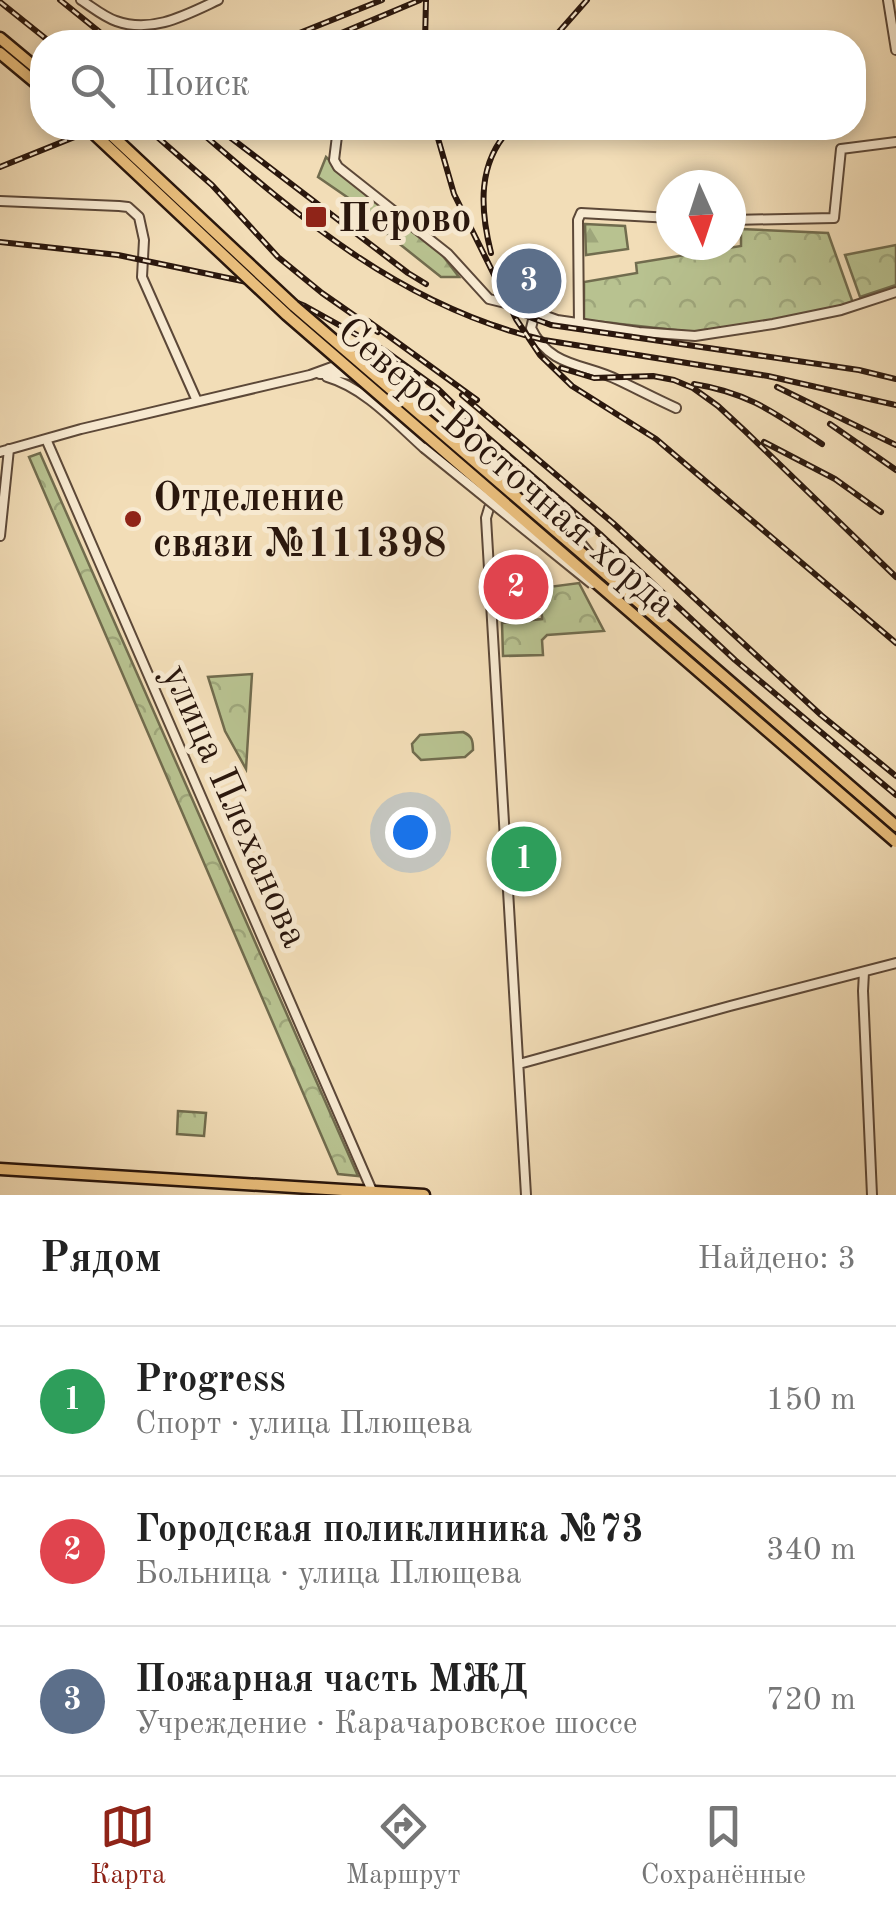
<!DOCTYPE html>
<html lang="ru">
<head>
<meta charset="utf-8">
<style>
	body { margin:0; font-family:"Old Standard TT",serif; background:#f6f6f6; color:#222 }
	.compass { position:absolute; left:656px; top:170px; width:90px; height:90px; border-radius:50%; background:#fff; box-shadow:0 5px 15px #0003; rotate:177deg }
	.you { position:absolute; left:410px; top:832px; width:35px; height:35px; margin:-25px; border:8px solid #fff; border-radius:50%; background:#1a73e8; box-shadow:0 0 0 15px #1a73e833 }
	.badge { display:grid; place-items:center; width:65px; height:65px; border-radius:50%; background:#8f2418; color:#fff; font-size:32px; font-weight:700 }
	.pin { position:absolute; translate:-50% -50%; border:5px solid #fff; box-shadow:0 2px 10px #0006 }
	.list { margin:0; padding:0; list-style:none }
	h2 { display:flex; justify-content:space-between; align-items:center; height:130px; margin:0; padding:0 40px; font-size:42px }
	h2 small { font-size:32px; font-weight:400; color:#767676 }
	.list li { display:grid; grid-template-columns:65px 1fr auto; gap:30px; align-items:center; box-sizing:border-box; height:150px; padding:0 40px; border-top:2px solid #e0e0e0 }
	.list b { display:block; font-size:38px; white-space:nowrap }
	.list p { margin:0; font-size:32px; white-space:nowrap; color:#767676 }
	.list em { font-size:32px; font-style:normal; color:#767676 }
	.icon { flex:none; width:55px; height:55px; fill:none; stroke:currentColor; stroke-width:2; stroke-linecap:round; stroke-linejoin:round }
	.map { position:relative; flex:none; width:896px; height:1195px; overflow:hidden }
	.search { position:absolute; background:#fff; box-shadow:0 5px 15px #0003; left:30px; right:30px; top:30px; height:110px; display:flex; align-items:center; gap:25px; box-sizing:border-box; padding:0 35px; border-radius:40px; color:#767676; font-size:38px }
	.sheet { height:580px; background:#fff }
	nav { display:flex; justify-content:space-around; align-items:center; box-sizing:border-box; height:140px; border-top:2px solid #e0e0e0; background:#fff; font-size:28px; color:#767676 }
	nav a { display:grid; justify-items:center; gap:5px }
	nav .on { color:#8f2418 }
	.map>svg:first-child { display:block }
	.forest { fill:url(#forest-firs); stroke:#716c4e; stroke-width:2.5 }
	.park { fill:url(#park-crowns); stroke:#716c4e; stroke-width:2.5 }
	.pitch { fill:#b8c290; stroke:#716c4e; stroke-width:2.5 }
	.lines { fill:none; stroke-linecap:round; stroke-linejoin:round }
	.minor-casing { stroke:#5c4838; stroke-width:12 }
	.major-casing { stroke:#2a170d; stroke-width:15 }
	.minor { stroke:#f7e9d0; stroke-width:8 }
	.major { stroke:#e9be7c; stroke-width:10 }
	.rail-casing { stroke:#2a170d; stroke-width:6 }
	.rail { stroke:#f7e9d0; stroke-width:2.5; stroke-dasharray:8; stroke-linecap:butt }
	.minor-bridge-casing { stroke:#5c4838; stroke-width:12; stroke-linecap:butt }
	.major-bridge-casing { stroke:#2a170d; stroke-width:15; stroke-linecap:butt }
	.minor-bridge { stroke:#f7e9d0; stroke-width:8 }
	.major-bridge { stroke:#e9be7c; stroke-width:10 }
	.poi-dot { fill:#8f2418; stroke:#f7e9d0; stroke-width:4 }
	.labels { text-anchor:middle; stroke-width:10; stroke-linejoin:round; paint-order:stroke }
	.poi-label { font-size:40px; font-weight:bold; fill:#2a170d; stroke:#f7e9d0; text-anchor:start }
	.street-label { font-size:40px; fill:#2a170d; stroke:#f7e9d0 }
</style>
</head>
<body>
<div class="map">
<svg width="896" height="1195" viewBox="0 0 896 1195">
	<defs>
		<pattern id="forest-firs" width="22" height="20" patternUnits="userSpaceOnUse" patternTransform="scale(2.5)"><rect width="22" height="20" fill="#b8c290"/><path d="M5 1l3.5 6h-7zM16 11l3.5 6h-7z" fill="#9ea67b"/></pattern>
		<pattern id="park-crowns" width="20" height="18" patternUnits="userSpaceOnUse" patternTransform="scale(2.5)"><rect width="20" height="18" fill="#b8c290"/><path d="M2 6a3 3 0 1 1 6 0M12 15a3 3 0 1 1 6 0" fill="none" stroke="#9ea67b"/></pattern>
	</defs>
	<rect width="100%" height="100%" fill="#f2ddb7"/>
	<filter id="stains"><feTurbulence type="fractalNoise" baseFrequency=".002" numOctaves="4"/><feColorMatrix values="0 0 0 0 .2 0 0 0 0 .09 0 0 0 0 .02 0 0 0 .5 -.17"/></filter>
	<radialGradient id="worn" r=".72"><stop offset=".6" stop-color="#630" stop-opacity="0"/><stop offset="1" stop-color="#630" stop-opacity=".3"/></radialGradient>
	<path class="forest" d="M326,157L357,187L440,252L459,277H441L377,226L376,217L318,177Z
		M585,224L625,226L628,249L586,255Z"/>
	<path class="park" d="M741,229L828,233L853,303L769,322L693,332L584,320V282L637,273L636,263L741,246Z
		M896,245V285L860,297L845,255Z
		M40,453L358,1176L338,1174L29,457Z
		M579,583L604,631L547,635L542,640L543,655L503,656L502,623L542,619L541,588Z
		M252,674L246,769L225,731L208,677Z
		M178,1111L206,1113L204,1136L177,1134Z"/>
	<path class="pitch" d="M463,732C472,736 473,740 473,750L465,757L421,760L413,752L412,744L420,735Z"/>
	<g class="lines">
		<defs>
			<path id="minor" d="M81,0C92,7 104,17 116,21C152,34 186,15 218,0
				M888,0L896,50
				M338,128L334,160L338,167L448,254L489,299L518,306L557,320L639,332L695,336L773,324L841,310L896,292
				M0,201L119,206L128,207L139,217L144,240L142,277L197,401
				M731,220L834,218L841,149L896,142
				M535,312L531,328C550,368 584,363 618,380C637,389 656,399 676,408
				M579,325L578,220L581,213L671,218
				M341,363H371L392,375L524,490L580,542L593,558
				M320,374L341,373L355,376
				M327,377C365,388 395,422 424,448
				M46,439L373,1193
				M0,452L81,429L310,375L332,367L349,368
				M505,490L489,508L486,518L526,1195
				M0,536L9,449
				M864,972L863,991L872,1195
				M519,1064L730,1006L896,963"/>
			<path id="major" d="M0,38L42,73
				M0,53L42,88
				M606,574L896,826
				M0,1169L424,1195"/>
		</defs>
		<use href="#minor" class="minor-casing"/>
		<use href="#major" class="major-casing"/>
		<use href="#minor" class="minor"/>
		<use href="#major" class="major"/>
		<defs>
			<path id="rail" d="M60,0L112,42
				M0,2L50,42
				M277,42L382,0
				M320,42L420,0
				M425,42L426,0
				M550,42L587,0
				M147,128L212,185L278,257L322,293L378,332
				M196,128C302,220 403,307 544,340L768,376L896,405
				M218,128L408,273L426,284
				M435,128L454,194L516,319L540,355L572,386L656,439L896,643
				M0,167L97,128
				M0,242L118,255L247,282L305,306L384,350L438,389L485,435L600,534L735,660L896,795
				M491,253C480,209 477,162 511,128
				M512,302L524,315L551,325L859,370L896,379
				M368,321L477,400
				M561,368L594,378L653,376L674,380L693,388L718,406L745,431L896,577
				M694,384C750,393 776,414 822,444
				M777,387L896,445
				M462,395L613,523L821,715L896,776
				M830,424L896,470
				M764,442L835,479L881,512"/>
		</defs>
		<use href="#rail" class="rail-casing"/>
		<use href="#rail" class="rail"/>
		<defs>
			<path id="minor-bridge" d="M424,448L592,584"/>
			<path id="major-bridge" d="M88,128L287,315L896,842
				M104,128L294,306L606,574"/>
		</defs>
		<use href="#minor-bridge" class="minor-bridge-casing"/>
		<use href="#major-bridge" class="major-bridge-casing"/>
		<use href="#minor-bridge" class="minor-bridge"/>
		<use href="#major-bridge" class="major-bridge"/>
	</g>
	<g class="poi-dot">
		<rect x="304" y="205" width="24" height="24" rx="5"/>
		<circle cx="133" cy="519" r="10"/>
	</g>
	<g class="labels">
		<g class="poi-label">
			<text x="338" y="231">Перово</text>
			<text x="153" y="510">Отделение<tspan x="153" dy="46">связи №111398</tspan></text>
		</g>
		<g class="street-label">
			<text transform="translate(508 466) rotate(41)" y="14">Северо-Восточная хорда</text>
			<text transform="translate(237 805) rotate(66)" y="14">улица Плеханова</text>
		</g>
	</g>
	<rect width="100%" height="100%" filter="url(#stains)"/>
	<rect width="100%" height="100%" fill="url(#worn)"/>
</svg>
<svg class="compass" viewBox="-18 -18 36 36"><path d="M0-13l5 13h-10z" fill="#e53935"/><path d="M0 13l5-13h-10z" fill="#767676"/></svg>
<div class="you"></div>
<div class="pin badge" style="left:524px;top:859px;background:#2e9e5b">1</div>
<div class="pin badge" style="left:516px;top:587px;background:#e0444e">2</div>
<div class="pin badge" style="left:529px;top:281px;background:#5c6f8a">3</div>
<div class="search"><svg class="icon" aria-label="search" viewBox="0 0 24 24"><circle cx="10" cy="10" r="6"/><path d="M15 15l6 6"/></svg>Поиск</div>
</div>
<section class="sheet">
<h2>Рядом<small>Найдено: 3</small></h2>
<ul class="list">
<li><span class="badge" style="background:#2e9e5b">1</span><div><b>Progress</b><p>Спорт · улица Плющева</p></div><em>150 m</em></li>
<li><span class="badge" style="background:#e0444e">2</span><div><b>Городская поликлиника №73</b><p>Больница · улица Плющева</p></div><em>340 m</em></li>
<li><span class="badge" style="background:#5c6f8a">3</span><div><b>Пожарная часть МЖД</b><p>Учреждение · Карачаровское шоссе</p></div><em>720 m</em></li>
</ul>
</section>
<nav>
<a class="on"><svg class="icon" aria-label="map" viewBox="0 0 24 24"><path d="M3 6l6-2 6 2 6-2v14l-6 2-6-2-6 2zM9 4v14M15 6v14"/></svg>Карта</a>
<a><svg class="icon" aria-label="directions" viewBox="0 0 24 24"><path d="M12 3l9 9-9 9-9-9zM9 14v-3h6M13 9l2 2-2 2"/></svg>Маршрут</a>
<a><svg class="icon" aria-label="saved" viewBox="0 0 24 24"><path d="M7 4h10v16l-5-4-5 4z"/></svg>Сохранённые</a>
</nav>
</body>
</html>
